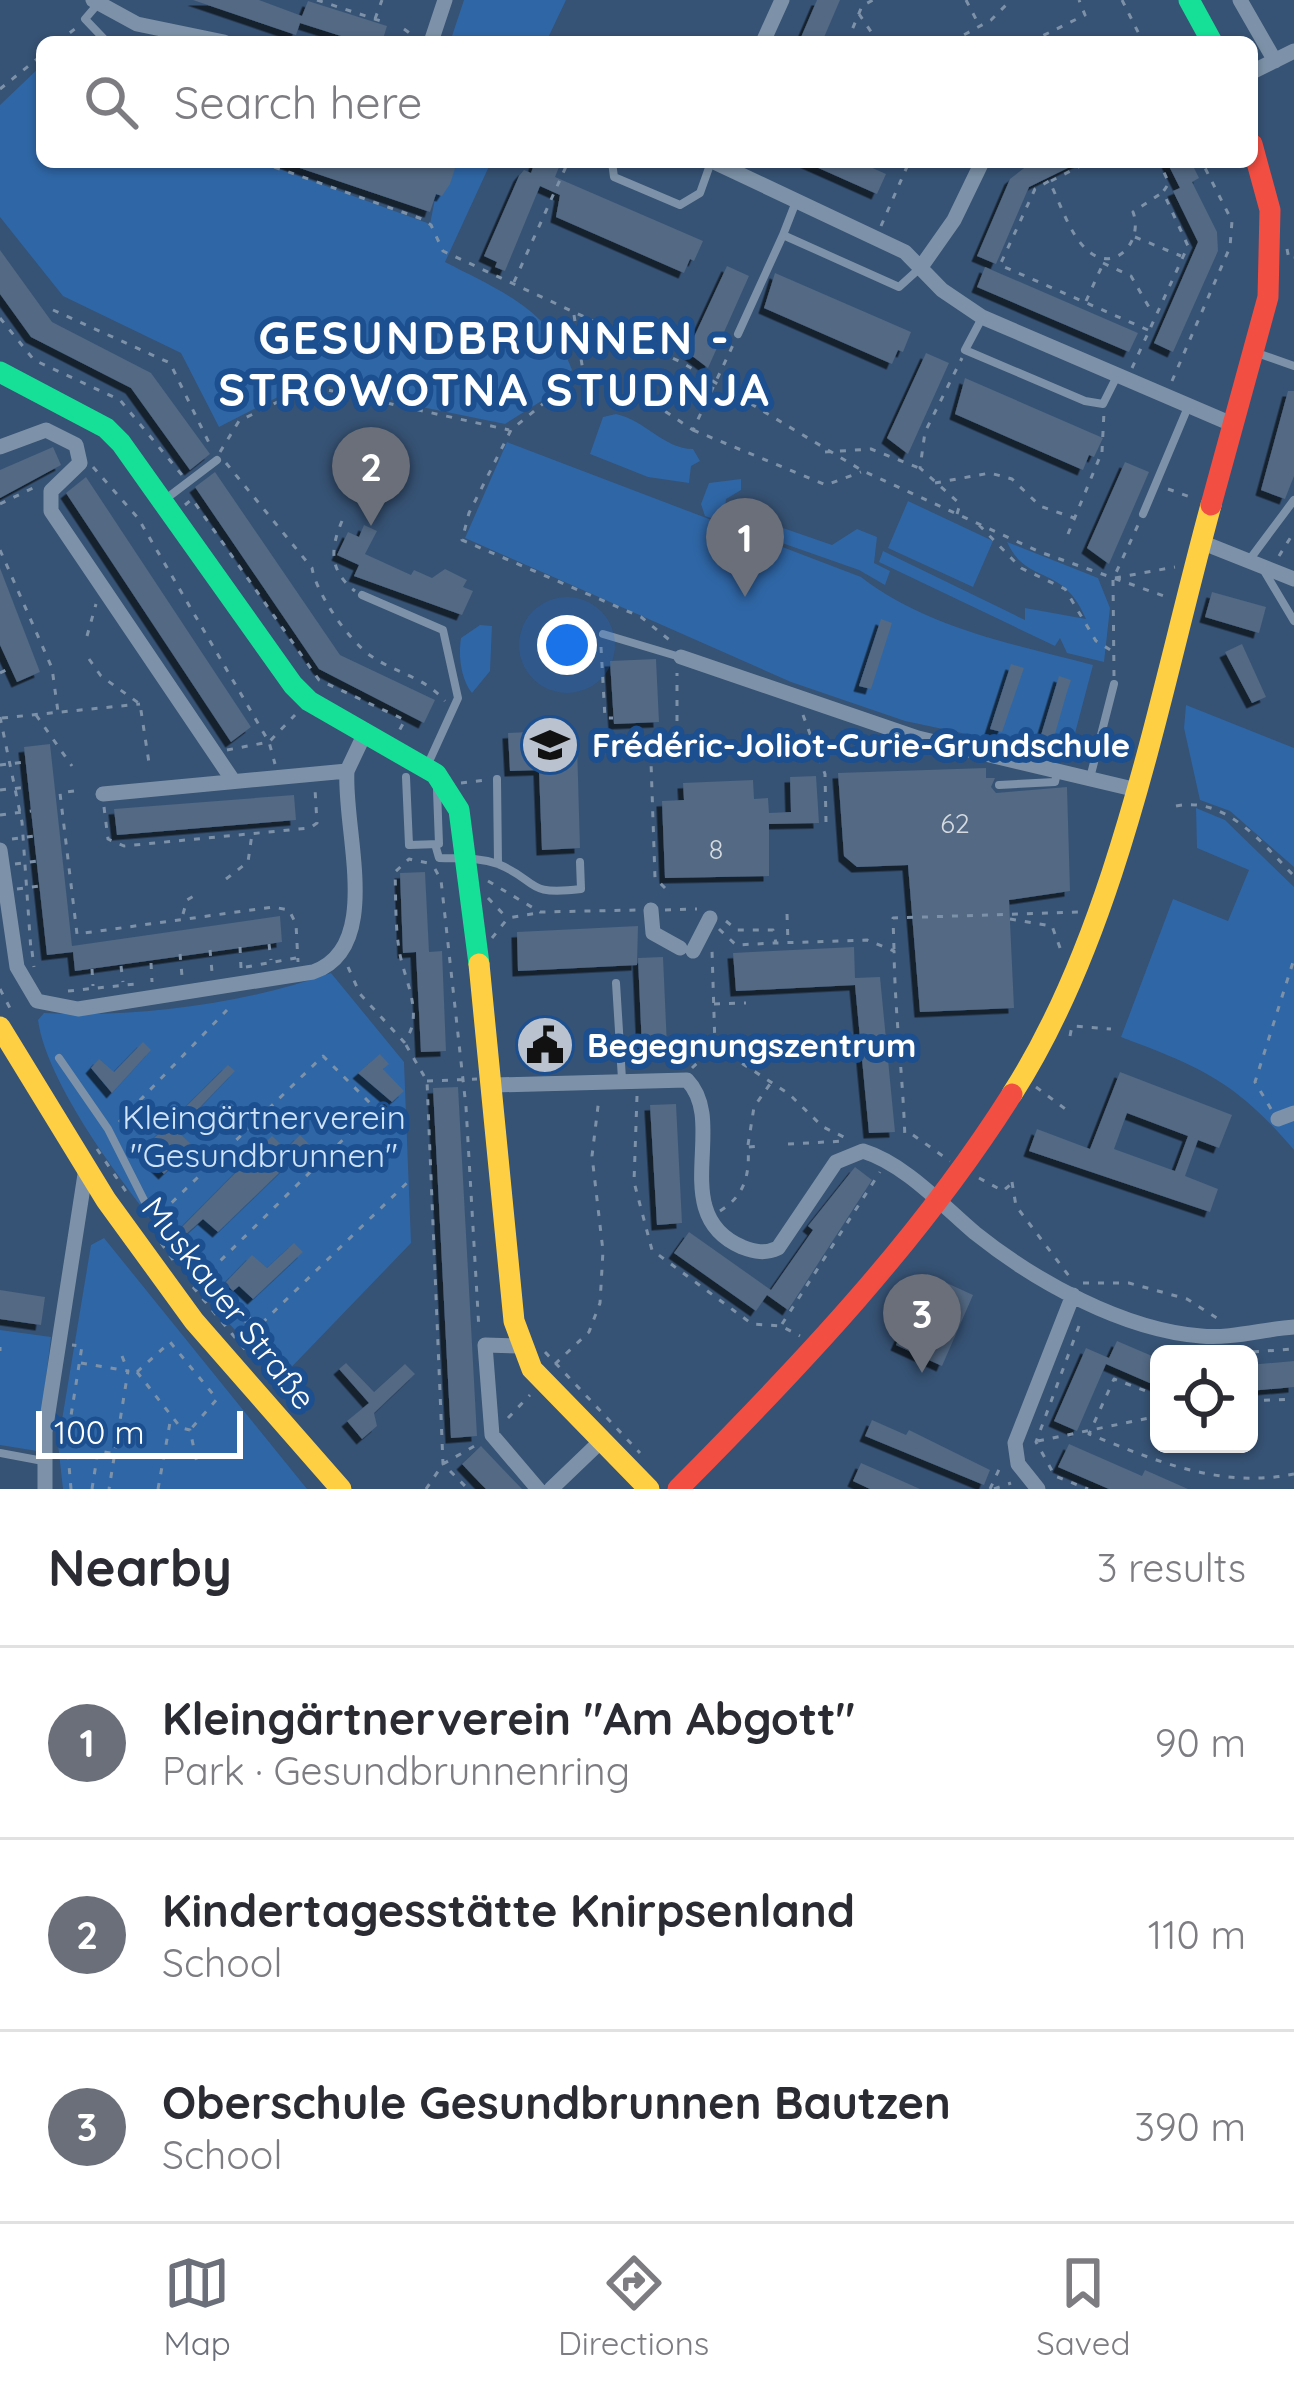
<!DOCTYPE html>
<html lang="en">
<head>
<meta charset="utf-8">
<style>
	body { margin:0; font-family:Quicksand,sans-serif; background:#f2f2f3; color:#2b2b33 }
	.controls { position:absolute; right:36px; bottom:36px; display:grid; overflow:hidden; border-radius:18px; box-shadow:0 3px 9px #0004 }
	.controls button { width:108px; height:108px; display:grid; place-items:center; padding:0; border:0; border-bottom:3px solid #e1e1e2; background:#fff; color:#2b2b33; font:60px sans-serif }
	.scale { position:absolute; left:36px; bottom:30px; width:207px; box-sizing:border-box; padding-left:12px; border:6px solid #fff; border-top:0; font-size:33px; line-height:42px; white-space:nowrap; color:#fff; -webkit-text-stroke:9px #1b4f8f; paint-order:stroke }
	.you { position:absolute; left:567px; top:645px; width:42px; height:42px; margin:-30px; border:9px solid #fff; border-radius:50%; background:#1a73e8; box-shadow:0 0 0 18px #1a73e833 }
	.badge { display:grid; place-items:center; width:78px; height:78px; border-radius:50%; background:#6b6f79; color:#fff; font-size:39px; font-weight:700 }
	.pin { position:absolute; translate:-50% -99px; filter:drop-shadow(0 3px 6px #0008) }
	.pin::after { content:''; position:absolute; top:63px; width:42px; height:36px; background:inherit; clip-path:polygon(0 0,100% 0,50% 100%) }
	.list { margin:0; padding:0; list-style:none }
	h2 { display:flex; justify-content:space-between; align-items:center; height:156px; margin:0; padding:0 48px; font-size:51px }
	h2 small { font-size:39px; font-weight:400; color:#7c7c81 }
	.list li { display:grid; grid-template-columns:78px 1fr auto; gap:36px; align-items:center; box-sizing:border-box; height:192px; padding:0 48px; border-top:3px solid #e1e1e2 }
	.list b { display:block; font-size:45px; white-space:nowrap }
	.list p { margin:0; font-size:39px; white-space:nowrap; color:#7c7c81 }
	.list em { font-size:39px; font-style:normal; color:#7c7c81 }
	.icon { flex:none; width:66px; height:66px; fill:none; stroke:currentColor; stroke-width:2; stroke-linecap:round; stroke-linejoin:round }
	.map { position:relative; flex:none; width:1294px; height:1489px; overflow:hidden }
	.search { position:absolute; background:#fff; box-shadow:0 3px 9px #0004; left:36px; right:36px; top:36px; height:132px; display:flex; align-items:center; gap:30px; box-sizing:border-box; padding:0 42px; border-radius:18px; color:#7c7c81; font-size:45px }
	.sheet { height:732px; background:#fff }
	nav { display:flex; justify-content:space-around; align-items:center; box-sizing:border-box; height:168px; border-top:3px solid #e1e1e2; background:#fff; font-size:33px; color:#7c7c81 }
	nav a { display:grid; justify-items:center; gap:6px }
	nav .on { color:#6b6f79 }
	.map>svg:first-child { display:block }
	.green { fill:#2f66a5 }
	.building { fill:#526984; fill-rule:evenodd; filter:url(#shadow) }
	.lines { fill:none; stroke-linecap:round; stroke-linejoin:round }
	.path { stroke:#7d92a8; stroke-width:3; stroke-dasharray:6 9; stroke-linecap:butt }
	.lane { stroke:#7d92a8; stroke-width:8 }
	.street { stroke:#7d92a8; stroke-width:15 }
	.fast { stroke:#16e098; stroke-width:21 }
	.slow { stroke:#ffcf43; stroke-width:21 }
	.jam { stroke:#f24e42; stroke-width:21 }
	.labels { text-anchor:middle; stroke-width:12; stroke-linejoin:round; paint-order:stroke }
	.number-label { font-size:27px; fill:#d4dae0 }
	.poi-label { font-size:33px; font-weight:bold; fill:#fff; stroke:#1b4f8f; text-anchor:start }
	.park-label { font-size:33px; fill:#cfe3fa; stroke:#1b4f8f }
	.street-label { font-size:33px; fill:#fff; stroke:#1b4f8f }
	.district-label { font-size:45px; font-weight:bold; letter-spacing:3px; fill:#fff; stroke:#1b4f8f }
</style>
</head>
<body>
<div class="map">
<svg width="1294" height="1489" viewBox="0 0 1294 1489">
	<defs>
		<filter id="shadow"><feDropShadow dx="-5.5" dy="5.5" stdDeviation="0" flood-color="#0009"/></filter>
	</defs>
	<rect width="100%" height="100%" fill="#365274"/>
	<path class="green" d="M464,0H566L546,42H450Z
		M42,65V162H260L430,224L436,194L457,162H491L445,262C499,290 551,310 572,370L543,400L505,424L407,404L315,378L219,427L181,353L63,296L0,217V105Z
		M616,414C645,420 664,449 693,449L700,461L691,466L689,483L648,477L590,454L603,417Z
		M507,442L861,577C927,628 1013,644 1093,665L1069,756L905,721L791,682L465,538Z
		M741,479V490L726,499L725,508L832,545L857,529L877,537L874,563L890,571L885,585L859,570L705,516L701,504L709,483Z
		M908,501L993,541L973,587L888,548Z
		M1007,542L1098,578L1110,608L1104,662L1067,653L1060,638L1055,646L879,562L883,551L1025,620V608L1086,619C1063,563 1027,586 1007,542Z
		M480,625L492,626L490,671L472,693C461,679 458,656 461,638Z
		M1186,705L1294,748V867L1230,811L1200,800L1184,728Z
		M1196,808L1225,820L1294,887V1150C1236,1082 1203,1068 1121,1037L1173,899L1228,921L1249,870L1197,848Z
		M331,973L404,1062L411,1243L280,1379L201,1293V1279C150,1221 48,1094 38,1020L44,1013C135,1018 244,1004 331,973Z
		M104,1238L307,1489H63L58,1444L91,1245Z
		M0,1330L51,1337L37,1451L0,1445Z"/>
	<path class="building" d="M193,0H259L302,16L308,1L387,26L382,42H360L300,23L296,35Z
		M817,0H840L822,42H799Z
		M282,162H457L450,184L442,196L436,194L430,212Z
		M535,162H561L555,177L703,241L694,261L690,259L684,273L556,217L560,195L540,186L505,271L495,267L497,262L484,256L519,176L524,170L531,173Z
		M805,162H859L886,174L877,194Z
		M1032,162H1080L1029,187L996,264L977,256L1010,179Z
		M1167,162H1191L1199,178L1192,182L1217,232L1218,251L1173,352L1154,343L1198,242L1173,191L1180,188Z
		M0,250L52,322L151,373L210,454L190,470L131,388L31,337L0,294Z
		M727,266L749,276L708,368L687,352Z
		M985,267L1138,333L1129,352L977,287Z
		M775,273L911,332L903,352L898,350L892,364L764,308Z
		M926,353L949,363L908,454L887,438Z
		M965,378L1103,438L1094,457L1089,455L1083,470L955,414Z
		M1288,391H1294V476L1285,499L1261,490Z
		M53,447L61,465L0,498V470Z
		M1125,462L1149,472L1109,564L1087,548Z
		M215,472L340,655L435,700L424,723L319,669L195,487Z
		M86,477L251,727L231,742L66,493Z
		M364,525L377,531L365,554L411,575L414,570L432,578L445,569L467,580L463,587L473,591L462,615L354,576L359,565L337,555L348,532L359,537Z
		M0,568L40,672L17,682L0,645Z
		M1212,592L1266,607L1259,633L1205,617Z
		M881,619L892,623L871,689L859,686Z
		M1242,644L1266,697L1252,703L1225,652Z
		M656,659L659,722L614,724L610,661Z
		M1011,664L1024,668L1002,732L990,729Z
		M1059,676L1071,680L1067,692L1051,748L1038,745Z
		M551,731V746L577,744L580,848L542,850L539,770L510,771L508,733Z
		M50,744L72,946L280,916L282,942L75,971L73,952L47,955L24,747Z
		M986,768V778H995L991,787L996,793L1067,787L1070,891L1009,900L1014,1008L920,1012L908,865L857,867L844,856L838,773Z
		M816,776L819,823L769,824V876L665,878L662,801L684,800L683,783L753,780L754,799L768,798L769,813L791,812L790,777Z
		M294,795L296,820L117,835L114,809Z
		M425,872L429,952L442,951L446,1051L421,1052L416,952L403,953L400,873Z
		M638,926L637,965L518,971L517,932Z
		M854,947L855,978L880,977L895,1132L869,1133L855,985L736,991L733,953Z
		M663,957L667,1046L642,1048L638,958Z
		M559,1031L560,1057L530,1059L529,1032Z
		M143,1042L151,1050L112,1093L91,1068L99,1059L114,1072Z
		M380,1054L389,1064L383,1069L404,1091L392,1102L358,1073Z
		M228,1065L235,1071L177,1131L193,1146L164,1174L155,1165L161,1160L145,1147Z
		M1120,1072L1232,1115L1219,1148L1198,1140L1185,1176L1218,1189L1210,1212L1029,1151L1037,1129L1090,1149ZM1127,1113L1188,1136L1175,1171L1114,1149Z
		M458,1087L477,1436L451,1438L433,1088Z
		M676,1104L682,1223L657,1225L650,1105Z
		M300,1135L309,1144L218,1232L203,1219L183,1237L178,1231L272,1136L286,1149Z
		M855,1167L872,1180L788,1310L767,1295L756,1311L674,1253L689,1232L771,1290L813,1230L808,1226Z
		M294,1243L303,1252L253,1299L239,1286L233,1291L225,1283L252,1255L267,1268Z
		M927,1274L973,1295L942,1366L896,1345Z
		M0,1290L45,1297L41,1325L0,1319Z
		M1117,1341L1159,1359V1387L1106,1364L1077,1431L1054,1421L1086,1348L1109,1358Z
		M1294,1361V1387L1249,1391V1365Z
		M346,1363L374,1392L405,1364L415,1374L374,1413L377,1426L362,1439L347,1421L369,1403L339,1369Z
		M872,1420L906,1435L909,1430L990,1470L984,1485L865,1436Z
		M1069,1444L1142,1476L1145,1470L1188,1489H1109L1058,1467Z
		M481,1446L498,1464L522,1489H486L479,1482L462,1464Z
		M861,1463L884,1473L920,1489H870L853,1481Z"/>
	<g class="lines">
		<path class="path" d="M317,0L384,22
			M966,0L979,25
			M1122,0L1143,42
			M859,14L878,42
			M375,19L382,0
			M404,29L415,37
			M58,42L76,28
			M847,42L862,6L873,0
			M899,42H906
			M951,42L991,20L1011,0
			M1030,42L1085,15L1079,0
			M0,89L42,55
			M260,162L422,219L431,225L443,251L681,362L863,471L1040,552L1167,597
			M1051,181L1088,162
			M881,226L909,162
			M1135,237L1181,256
			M1287,249L1289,259L1294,258
			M1103,263L1131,276L1153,314
			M514,282L568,162
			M1086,301L1102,266
			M53,310L170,363L212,449
			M574,315L583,371L511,430L469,513L462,540L641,617L672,642
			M0,318L34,360L120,400L182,475
			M1148,330L1000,265L1035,189L1049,181C1060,202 1069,233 1086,249C1114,276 1144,241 1133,212L1163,192
			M1132,368L1188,246L1163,192L1169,183L1159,162
			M585,372L636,392L693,430L733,345
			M1172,381L1230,247L1232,221L1202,162
			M693,430L826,485L861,472
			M220,452L239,421L310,386L509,430
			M825,452L871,449L919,468
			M1102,452L1104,412
			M226,463L312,568C316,593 349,641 371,656C397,674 423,676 445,701
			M93,467L138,518L269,742L275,764
			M935,483L990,473L1012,479L1040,506L1074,518
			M1168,489L1193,498
			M0,504L39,485
			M185,505L192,499L319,680L405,720L399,731
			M957,514L960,504L920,468L925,432L962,358
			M342,521C330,549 329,571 355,591
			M979,525L1021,568L1065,589L1096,641L1112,651
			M1068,534L1099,459
			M0,550L52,668L58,712
			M1279,556L1294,532
			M1115,578L1175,567
			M87,636L96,604
			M601,647L605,718H613
			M89,659L101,676L140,704L149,763
			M0,673L10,668
			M1114,676L1113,579L1139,523
			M36,715L72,766
			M803,715L825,774L826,822
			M0,717L22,822L31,951
			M2,718L140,704
			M227,750L269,742L295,715
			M0,765L25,762
			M461,783L487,780
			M0,790L28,787
			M74,791L60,793L77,934L273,907L289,910L296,924L298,962
			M1176,806C1226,796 1262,843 1294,876
			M104,807L108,839L124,846L310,828L317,823L315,789
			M0,815L31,811
			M12,839L34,836
			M15,864L37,861
			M435,869L441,880L466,1107L479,1330
			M226,879L248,862L252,834
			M488,881L540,912L637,910
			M665,888L655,878L651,762L677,728V673
			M17,889L40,886
			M488,898L506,917
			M665,910L697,909
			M183,914L187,900L197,894
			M787,914L788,942
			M1010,919L1052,926L1063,956
			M726,921L737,930H773L776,943L867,940L894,951C895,1016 903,1076 905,1140
			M719,929L736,945L775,943
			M492,938L508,918L538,913
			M269,944L271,960
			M240,947L241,968
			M894,949L893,918L1080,912
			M210,950L212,972
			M32,951L34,967
			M180,954L182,976
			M151,963L152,982
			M121,966L123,982
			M246,967L296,958
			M348,967L360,994L404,1042C426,1015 403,978 399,949C395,925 396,897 395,872L409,859L428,863
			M92,969L93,986
			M0,989L13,1014
			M68,991L136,984
			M714,1004L746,1003
			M1070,1036L1072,1026L1111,1029
			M406,1045L427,1081L443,1464L468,1489
			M717,1047L789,1094L823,1127L850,1140
			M692,1068L715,1046L712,950
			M427,1081L477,1079
			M1036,1087L1072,1114
			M637,1096L634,1182L652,1250L752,1324L781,1326L800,1336
			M1271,1109L1255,1082L1294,959
			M119,1122L227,1010
			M913,1135L950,1161
			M788,1144L845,1141
			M748,1145L754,1107L770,1084
			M97,1149L129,1196
			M979,1178L1003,1191L1011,1184
			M1012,1182L1016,1206L1069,1276
			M720,1211C744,1196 750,1176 748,1147L760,1146
			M161,1213L323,1056L375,1108L215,1266
			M161,1243L173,1260
			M1083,1283H1129L1187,1299L1220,1320
			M193,1287L252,1358
			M262,1323L413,1177
			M782,1324L880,1172
			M1079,1326L1036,1442L1055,1476L1088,1489
			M0,1347V1351
			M1171,1347L1185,1354
			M545,1352L640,1453
			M1223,1354L1294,1349
			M122,1356L128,1371
			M81,1363L128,1371L109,1489
			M555,1364L589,1332L600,1303L603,1251L592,1156L599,1098
			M137,1372L170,1342L217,1399L190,1430
			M137,1372L181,1428L190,1430L197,1463
			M1159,1396L1114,1379L1089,1434C1156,1461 1221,1489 1294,1474
			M1249,1401L1294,1399
			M508,1418L530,1395
			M1038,1441L1159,1416
			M71,1489L67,1441L82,1346L72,1345
			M92,1489L98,1451L111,1453
			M158,1489L171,1417
			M426,1489L443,1464L478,1444
			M990,1489L1002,1463
			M994,1489L1011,1483"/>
		<path class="lane" d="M97,5L85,19L107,42
			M612,162L614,177L680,205L700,193L711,162
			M797,199L783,235L899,287L920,268
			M982,318L965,350L1085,401L1103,404L1117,376
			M738,334L783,235
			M1257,353L1294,366
			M163,501L217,460
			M1143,514L1188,407
			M1250,559L1294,500
			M1263,569L1294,621
			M362,595L443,630L458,698L427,766
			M603,634L680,657
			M406,777L409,845L439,844L437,790
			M1090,778L1114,684
			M497,779L498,864
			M999,785L1055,782L1057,773
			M435,844L439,858C459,859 478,857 498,864C540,881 523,896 581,889L580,862
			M616,983L622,1079
			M59,1058L108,1129L151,1214L256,1329
			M0,1453L43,1461"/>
		<path class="street" d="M93,0L137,24L224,42
			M1240,0L1275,61
			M431,42L445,0
			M763,42L782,0
			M1252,72L1294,51
			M714,162L905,252L942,290L982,317L1234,425
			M921,267L954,220L982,162
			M0,447L46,430L76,445L80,463L51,491V511L232,779
			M1201,542L1294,579
			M681,657L918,738L1133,789
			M103,794L347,771L365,733
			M0,850L17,967L37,1001L78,1009L313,972C384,948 343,830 347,771
			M651,910L653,933L680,948
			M693,951L710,918
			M495,1085L687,1080C729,1123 666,1214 742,1247C755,1252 765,1254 778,1248L836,1162L863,1151C905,1164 942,1205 975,1233C1035,1281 1123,1330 1201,1336C1231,1339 1264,1329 1294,1327
			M1278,1119L1294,1113
			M521,1346L485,1345L492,1435L538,1489
			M45,1489V1432L86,1168
			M551,1489L600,1442
			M1038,1489L1018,1464L1015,1443L1073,1295"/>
		<path class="fast" d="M1189,0L1212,42
			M0,372L106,428L121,443L293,685L309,701L436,774L459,810L479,964"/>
		<path class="slow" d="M479,964L514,1321L532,1369L649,1489
			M0,1027L106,1200L194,1321L341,1489
			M1012,1094C1118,929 1159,695 1211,505"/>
		<path class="jam" d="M1211,505L1268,297L1270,210L1252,144
			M678,1489C800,1366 919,1241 1012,1094"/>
	</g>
	<defs>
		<symbol id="school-disc" viewBox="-11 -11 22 22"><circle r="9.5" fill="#b9c2ce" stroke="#1b4f8f"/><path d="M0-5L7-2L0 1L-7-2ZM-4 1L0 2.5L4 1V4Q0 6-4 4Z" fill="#111"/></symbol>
		<symbol id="civic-disc" viewBox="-11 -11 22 22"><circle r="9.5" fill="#b9c2ce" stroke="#1b4f8f"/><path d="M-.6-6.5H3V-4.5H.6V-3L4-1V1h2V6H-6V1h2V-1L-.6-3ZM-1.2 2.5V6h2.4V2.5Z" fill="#111"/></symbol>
	</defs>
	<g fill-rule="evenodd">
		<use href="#school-disc" x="517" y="712" width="66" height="66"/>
		<use href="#civic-disc" x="512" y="1012" width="66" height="66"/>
	</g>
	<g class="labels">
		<g class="number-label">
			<text x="955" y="833">62</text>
			<text x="716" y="859">8</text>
		</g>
		<g class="poi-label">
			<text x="592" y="757">Frédéric-Joliot-Curie-Grundschule</text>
			<text x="587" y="1057">Begegnungszentrum</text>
		</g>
		<g class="park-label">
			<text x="264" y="1129">Kleingärtnerverein<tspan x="264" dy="38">"Gesundbrunnen"</tspan></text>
		</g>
		<g class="street-label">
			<text transform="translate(229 1303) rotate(52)" y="12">Muskauer Straße</text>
		</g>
		<g class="district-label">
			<text x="495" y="354">GESUNDBRUNNEN -<tspan x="495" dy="52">STROWOTNA STUDNJA</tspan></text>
		</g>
	</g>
</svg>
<div class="controls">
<button><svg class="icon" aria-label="locate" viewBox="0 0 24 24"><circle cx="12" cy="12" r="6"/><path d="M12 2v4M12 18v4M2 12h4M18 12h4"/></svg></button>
</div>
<div class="scale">100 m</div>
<div class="you"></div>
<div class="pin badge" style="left:745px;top:597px">1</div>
<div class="pin badge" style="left:371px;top:526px">2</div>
<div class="pin badge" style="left:922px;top:1373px">3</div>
<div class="search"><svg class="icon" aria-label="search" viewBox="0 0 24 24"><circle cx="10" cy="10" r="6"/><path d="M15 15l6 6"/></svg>Search here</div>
</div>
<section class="sheet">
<h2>Nearby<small>3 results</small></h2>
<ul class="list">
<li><span class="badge">1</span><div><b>Kleingärtnerverein &quot;Am Abgott&quot;</b><p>Park · Gesundbrunnenring</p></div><em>90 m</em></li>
<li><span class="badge">2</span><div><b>Kindertagesstätte Knirpsenland</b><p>School</p></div><em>110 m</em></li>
<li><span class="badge">3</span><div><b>Oberschule Gesundbrunnen Bautzen</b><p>School</p></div><em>390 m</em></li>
</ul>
</section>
<nav>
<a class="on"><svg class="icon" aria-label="map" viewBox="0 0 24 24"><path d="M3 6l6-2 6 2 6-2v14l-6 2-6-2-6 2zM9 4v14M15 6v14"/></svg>Map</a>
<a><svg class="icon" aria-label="directions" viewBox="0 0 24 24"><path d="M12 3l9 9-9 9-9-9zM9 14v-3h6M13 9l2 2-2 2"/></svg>Directions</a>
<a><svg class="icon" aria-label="saved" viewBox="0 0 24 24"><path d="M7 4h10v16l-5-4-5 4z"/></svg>Saved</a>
</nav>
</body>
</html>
